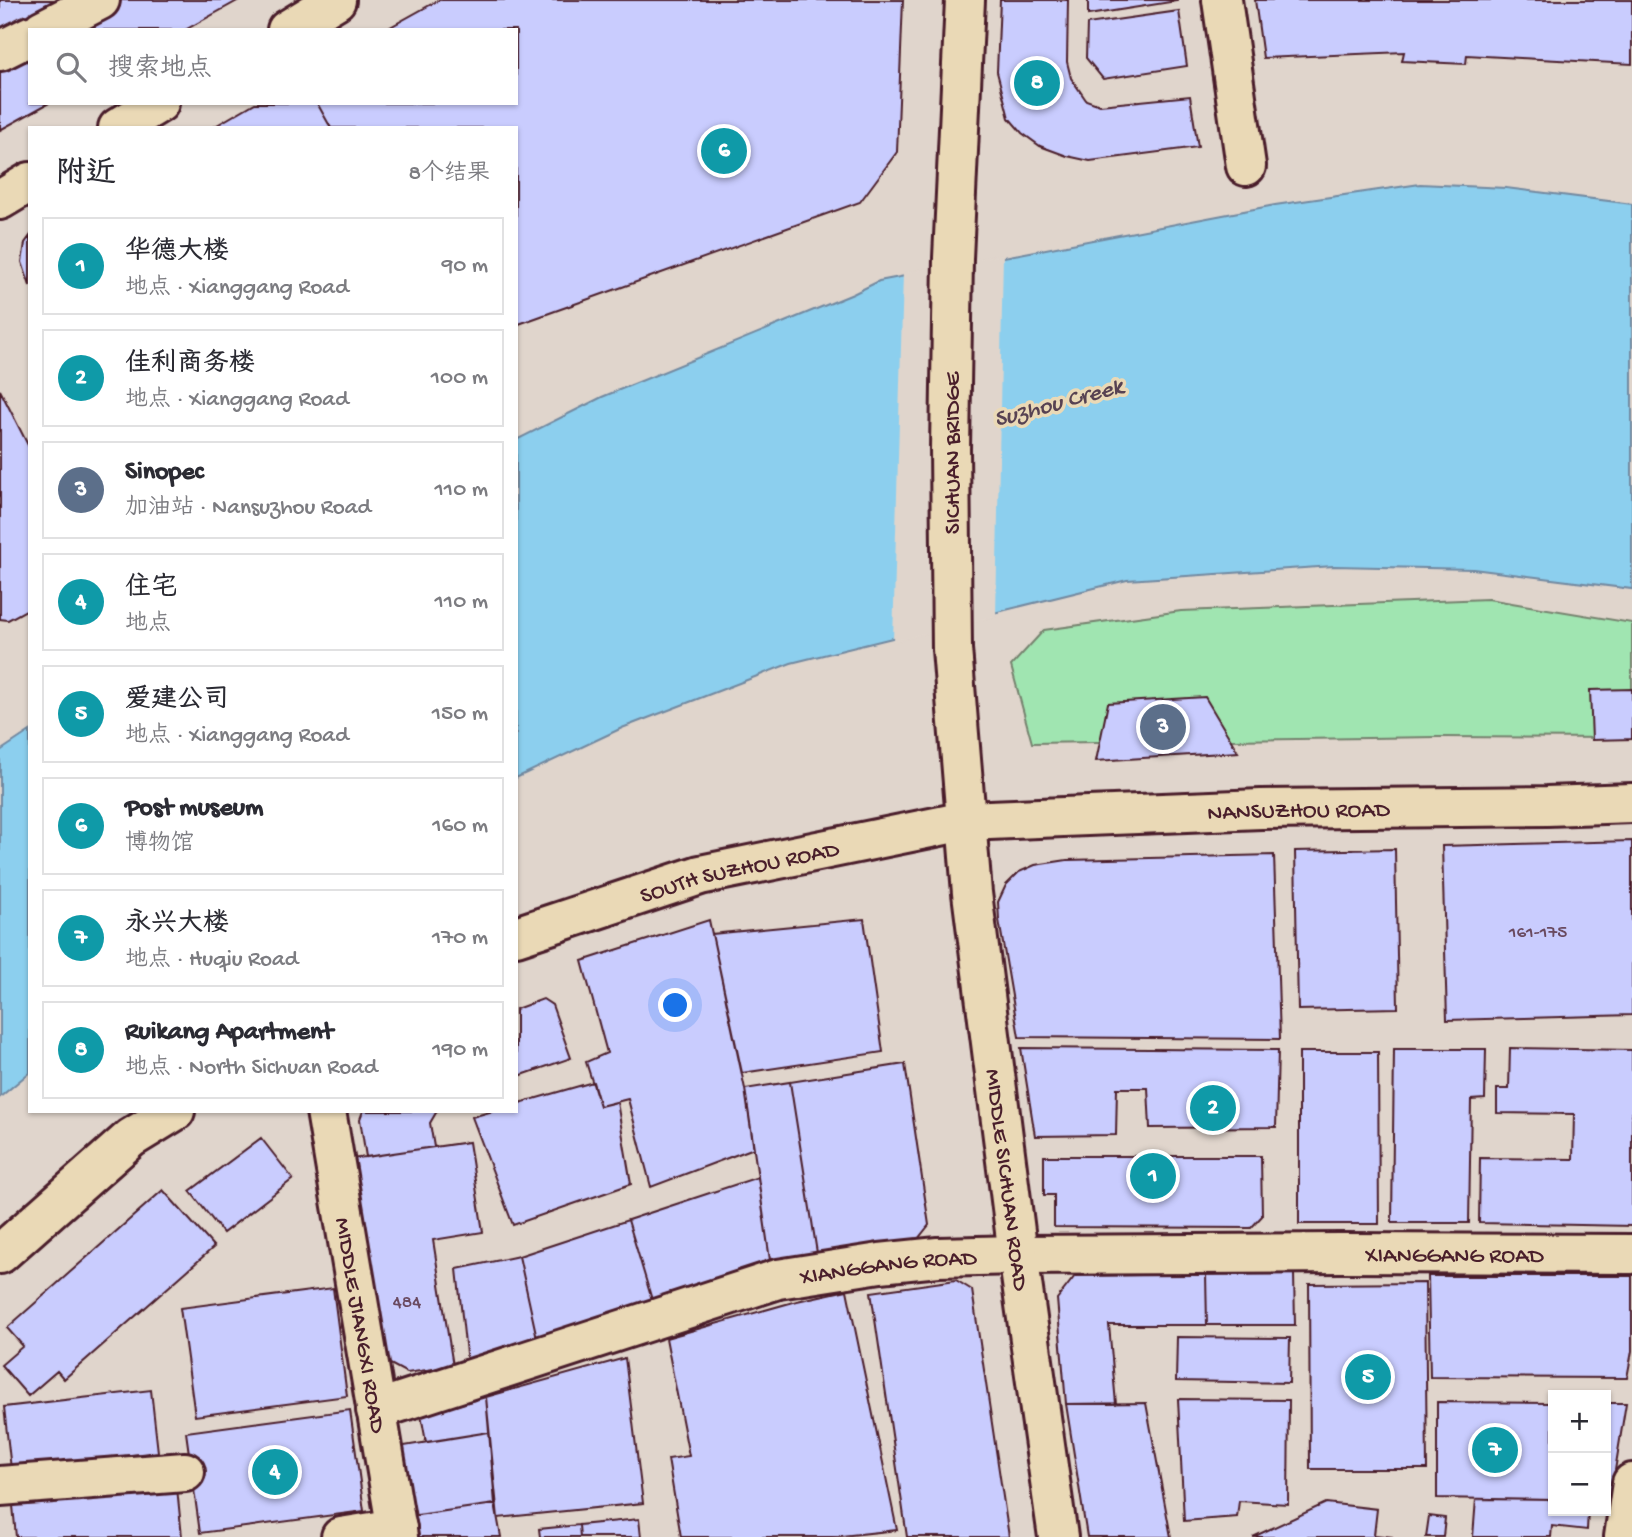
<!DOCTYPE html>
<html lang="zh">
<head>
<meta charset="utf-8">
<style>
	body { margin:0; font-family:"Gochi Hand","LXGW WenKai TC",sans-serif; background:#f2f2f3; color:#2b2b33 }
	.controls { position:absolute; right:21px; bottom:21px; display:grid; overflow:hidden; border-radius:0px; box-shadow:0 2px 5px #0004 }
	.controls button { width:63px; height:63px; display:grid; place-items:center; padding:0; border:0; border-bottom:2px solid #e1e1e2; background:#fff; color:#2b2b33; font:35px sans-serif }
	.you { position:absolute; left:676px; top:1006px; width:24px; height:24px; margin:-18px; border:5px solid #fff; border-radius:50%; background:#1a73e8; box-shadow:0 0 0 10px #1a73e833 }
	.badge { display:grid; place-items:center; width:46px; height:46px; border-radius:50%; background:#2563eb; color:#fff; font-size:23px; font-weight:700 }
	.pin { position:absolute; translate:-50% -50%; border:4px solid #fff; box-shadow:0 2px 7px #0006 }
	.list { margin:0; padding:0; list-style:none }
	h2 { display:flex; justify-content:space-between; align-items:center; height:91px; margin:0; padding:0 28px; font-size:30px }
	h2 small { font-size:23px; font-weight:400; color:#7c7c81 }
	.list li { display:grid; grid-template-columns:46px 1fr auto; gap:21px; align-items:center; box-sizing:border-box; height:98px; margin:0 14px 14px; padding:0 14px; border:2px solid #e1e1e2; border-radius:0px }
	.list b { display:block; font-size:26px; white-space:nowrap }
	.list p { margin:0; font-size:23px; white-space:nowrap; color:#7c7c81 }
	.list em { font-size:23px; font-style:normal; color:#7c7c81 }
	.icon { flex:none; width:38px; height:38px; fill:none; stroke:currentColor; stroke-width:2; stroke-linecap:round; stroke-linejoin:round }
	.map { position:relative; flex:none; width:1632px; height:1537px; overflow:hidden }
	.search { position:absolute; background:#fff; box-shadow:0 2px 5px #0004; left:28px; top:28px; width:490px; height:77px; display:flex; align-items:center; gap:18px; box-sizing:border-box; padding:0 24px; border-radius:0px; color:#7c7c81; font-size:26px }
	.panel { position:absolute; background:#fff; box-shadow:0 2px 5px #0004; left:28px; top:126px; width:490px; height:987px; border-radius:0px }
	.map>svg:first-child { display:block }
	.green { fill:#a0e5b1; stroke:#75826e; stroke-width:2 }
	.water { fill:#8ccfee; stroke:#7289a0; stroke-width:2 }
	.pier { fill:#e0d5cc }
	.building { fill:#c9ccfe; stroke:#4a1f2b; stroke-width:2 }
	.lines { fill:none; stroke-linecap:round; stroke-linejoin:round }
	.minor-casing { stroke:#4a1f2b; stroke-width:44 }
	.major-casing { stroke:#4a1f2b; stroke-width:44 }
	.minor { stroke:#ead9b6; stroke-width:38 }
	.major { stroke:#ead9b6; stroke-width:38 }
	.labels { text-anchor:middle; stroke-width:7; stroke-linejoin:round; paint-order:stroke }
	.number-label { font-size:19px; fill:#6a4a60 }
	.street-label { font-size:23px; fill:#4a1f2b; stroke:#ead9b6 }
	.water-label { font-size:24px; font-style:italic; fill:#574252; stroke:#ead9b6 }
</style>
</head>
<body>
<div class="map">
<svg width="1632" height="1537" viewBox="0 0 1632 1537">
	<rect width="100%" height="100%" fill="#e0d5cc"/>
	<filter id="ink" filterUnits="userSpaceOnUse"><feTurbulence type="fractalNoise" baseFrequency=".0143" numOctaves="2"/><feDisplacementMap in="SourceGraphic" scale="14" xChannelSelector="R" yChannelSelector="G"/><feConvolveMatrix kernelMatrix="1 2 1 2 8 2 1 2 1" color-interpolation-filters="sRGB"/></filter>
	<g filter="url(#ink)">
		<path class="green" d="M1488,599L1632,623V738L1438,737L1032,743L1011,666L1044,630L1181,611Z"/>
		<path class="water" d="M1420,184L1506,188L1632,204V589L1473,569L1334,566L1127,580L791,663L622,728L516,778V440L602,397L853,294L879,281L1275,205Z
			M30,731V1072L0,1097V751Z"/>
		<path class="pier" d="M1003,254L996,616L893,642L903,273Z"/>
		<path class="building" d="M0,0H72L0,37Z
			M120,0H239L185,30H64Z
			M439,0H903L897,152L860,202L516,325V128H331L317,103H516V30H385Z
			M1000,0H1068L1067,62L1071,78L1086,100L1100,105L1190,96L1198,147L1090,161L1067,156L1040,146L1022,133L1009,118L997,72Z
			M1088,0H1177V1L1088,15Z
			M1255,0H1632V64L1467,55L1466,64L1402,61L1404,52L1263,58Z
			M1179,11L1187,66L1103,79L1086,58L1087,24Z
			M30,48V103H49L0,130V64Z
			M255,103H317L331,128H212Z
			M30,236V286L22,262L25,243Z
			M0,390L30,449V608L8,620L0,619Z
			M1632,689V739L1592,740L1590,690Z
			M1205,697L1238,752L1096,761L1108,703Z
			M1632,841V1015L1447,1020L1442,846Z
			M1395,849L1398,1008L1298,1010L1295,851Z
			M1274,855L1280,1039L1019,1037L999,920L998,902L1006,885L1019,872L1035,865L1067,860Z
			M864,919L883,1052L742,1073L712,934Z
			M709,920L745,1089L754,1148L651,1187L628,1099L600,1106L586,1062L607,1053L582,961Z
			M543,999L552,1005L571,1058L516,1077V1009Z
			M1021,1048L1278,1050L1276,1127L1150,1128L1148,1088H1117L1116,1135L1035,1136Z
			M1510,1048L1632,1050V1226L1479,1223L1480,1158L1573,1159L1574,1114L1497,1113V1089H1509Z
			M1394,1049H1486L1485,1099L1471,1100L1469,1223H1392Z
			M1299,1052H1378L1379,1224H1299Z
			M905,1064L929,1225L917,1240L817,1253L790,1082Z
			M593,1082L600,1106L617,1102L631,1184L513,1225L472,1117L493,1111H516V1104Z
			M790,1082L817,1253L770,1260L745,1089Z
			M363,1111H437L430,1123L434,1147L366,1157L360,1119Z
			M261,1138L293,1179L223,1233L190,1191Z
			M469,1142L483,1232L433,1240L453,1366L407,1373L381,1359L351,1159Z
			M1044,1156H1261L1262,1216L1251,1228L1054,1227V1195H1044Z
			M758,1177L770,1260L652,1300L628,1220Z
			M163,1190L214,1247L64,1379L57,1371L28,1396L1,1365L23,1346L7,1328Z
			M628,1220L652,1300L537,1338L519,1256Z
			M519,1256L537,1338L467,1363L457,1269Z
			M1294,1273L1295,1325H1207L1206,1274Z
			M1206,1274L1207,1325H1109L1116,1404H1066L1057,1299L1075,1276Z
			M1428,1276H1632V1351L1627,1378L1430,1377Z
			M956,1280L972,1290L1009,1537H907L871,1292Z
			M1425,1283L1427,1469H1310L1309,1284Z
			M333,1288L347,1396L195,1416L180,1308Z
			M847,1290L897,1530L832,1537H681L668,1459L689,1456L666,1338L797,1301Z
			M1177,1337L1290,1338L1289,1383L1176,1381Z
			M625,1358L643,1503L498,1518L486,1397Z
			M151,1390L158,1452L11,1469L4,1407Z
			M486,1397L489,1432L426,1442L421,1415Z
			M1178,1399L1289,1400L1288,1504L1239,1501L1237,1517L1184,1521Z
			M1437,1402L1553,1403V1500L1437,1498Z
			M1146,1403L1171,1537H1087L1066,1404Z
			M1606,1403H1626L1610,1501H1606Z
			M350,1410L364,1511L200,1533L186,1432Z
			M489,1432L495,1504L410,1516L398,1447Z
			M176,1478L182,1537H16L12,1495Z
			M1476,1499L1553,1500V1511H1588L1587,1530L1552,1526L1551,1537H1473Z
			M1326,1503L1377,1509L1374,1535L1393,1537H1253Z
			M495,1504L501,1537H414L410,1516Z
			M1429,1516L1445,1518L1443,1537H1426Z
			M639,1519L641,1537H580L579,1525Z
			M579,1525L580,1537H540L539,1529Z"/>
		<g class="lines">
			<defs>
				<g id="minor">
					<path d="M1222,0L1246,166"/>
					<path d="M42,30L100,0"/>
					<path d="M0,51L30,36"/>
					<path id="s1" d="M516,936L700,875L965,821L1261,809L1547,806L1632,803"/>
					<path id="s2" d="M326,1111L398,1537"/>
					<path d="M0,1254L131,1138L175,1111"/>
					<path id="s3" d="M376,1410L778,1279L880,1263L938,1257L1018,1255L1341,1253L1632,1254"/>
					<path d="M0,1486L185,1472"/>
					<path d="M341,1537L397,1528"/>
					<path d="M1624,1537L1632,1483"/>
				</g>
				<g id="major">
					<path id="s4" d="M965,0L953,258L950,449L952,649L972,893L1018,1255L1058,1537"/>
					<path d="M287,30L336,0"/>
					<path d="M118,128L159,103"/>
					<path d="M0,200L30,182"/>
				</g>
			</defs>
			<use href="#minor" class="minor-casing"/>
			<use href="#major" class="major-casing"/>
			<use href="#minor" class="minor"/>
			<use href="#major" class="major"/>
		</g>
	</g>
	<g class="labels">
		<g class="number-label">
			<text x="1538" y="937">161-175</text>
			<text x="407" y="1307">484</text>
		</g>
		<g class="street-label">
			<text transform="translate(951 453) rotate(-90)" y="8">SICHUAN BRIDGE</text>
			<text dy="8" stroke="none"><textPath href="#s1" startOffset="798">NANSUZHOU ROAD</textPath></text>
			<text dy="8" stroke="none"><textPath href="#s1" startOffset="233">SOUTH SUZHOU ROAD</textPath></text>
			<text dy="8" stroke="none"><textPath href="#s4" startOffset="1183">MIDDLE SICHUAN ROAD</textPath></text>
			<text dy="8" stroke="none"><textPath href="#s3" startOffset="1101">XIANGGANG ROAD</textPath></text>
			<text dy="8" stroke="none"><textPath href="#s3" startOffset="534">XIANGGANG ROAD</textPath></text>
			<text dy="8" stroke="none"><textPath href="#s2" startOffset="217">MIDDLE JIANGXI ROAD</textPath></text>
		</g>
		<g class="water-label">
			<text transform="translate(1058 401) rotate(-15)" y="8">Suzhou Creek</text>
		</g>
	</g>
</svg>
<div class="controls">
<button>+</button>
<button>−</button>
</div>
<div class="you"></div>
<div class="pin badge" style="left:1153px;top:1176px;background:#0f9aa8">1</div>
<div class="pin badge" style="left:1213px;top:1108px;background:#0f9aa8">2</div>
<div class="pin badge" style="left:1163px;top:727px;background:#5c6f8a">3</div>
<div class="pin badge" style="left:275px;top:1472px;background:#0f9aa8">4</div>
<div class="pin badge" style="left:1368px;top:1377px;background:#0f9aa8">5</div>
<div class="pin badge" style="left:724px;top:151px;background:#0f9aa8">6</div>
<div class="pin badge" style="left:1495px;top:1450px;background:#0f9aa8">7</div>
<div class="pin badge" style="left:1037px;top:83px;background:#0f9aa8">8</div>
<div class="search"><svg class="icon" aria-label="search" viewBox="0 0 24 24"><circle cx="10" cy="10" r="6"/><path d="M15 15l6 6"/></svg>搜索地点</div>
<section class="panel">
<h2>附近<small>8个结果</small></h2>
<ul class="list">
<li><span class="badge" style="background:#0f9aa8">1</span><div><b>华德大楼</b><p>地点 · Xianggang Road</p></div><em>90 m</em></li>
<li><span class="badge" style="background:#0f9aa8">2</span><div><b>佳利商务楼</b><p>地点 · Xianggang Road</p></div><em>100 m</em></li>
<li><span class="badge" style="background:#5c6f8a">3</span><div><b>Sinopec</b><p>加油站 · Nansuzhou Road</p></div><em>110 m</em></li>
<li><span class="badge" style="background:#0f9aa8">4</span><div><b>住宅</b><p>地点</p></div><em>110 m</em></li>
<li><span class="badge" style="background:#0f9aa8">5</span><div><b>爱建公司</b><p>地点 · Xianggang Road</p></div><em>150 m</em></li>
<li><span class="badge" style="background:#0f9aa8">6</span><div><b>Post museum</b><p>博物馆</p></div><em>160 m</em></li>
<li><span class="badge" style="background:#0f9aa8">7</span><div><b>永兴大楼</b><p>地点 · Huqiu Road</p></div><em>170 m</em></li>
<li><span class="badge" style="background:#0f9aa8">8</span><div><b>Ruikang Apartment</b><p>地点 · North Sichuan Road</p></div><em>190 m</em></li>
</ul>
</section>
</div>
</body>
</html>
